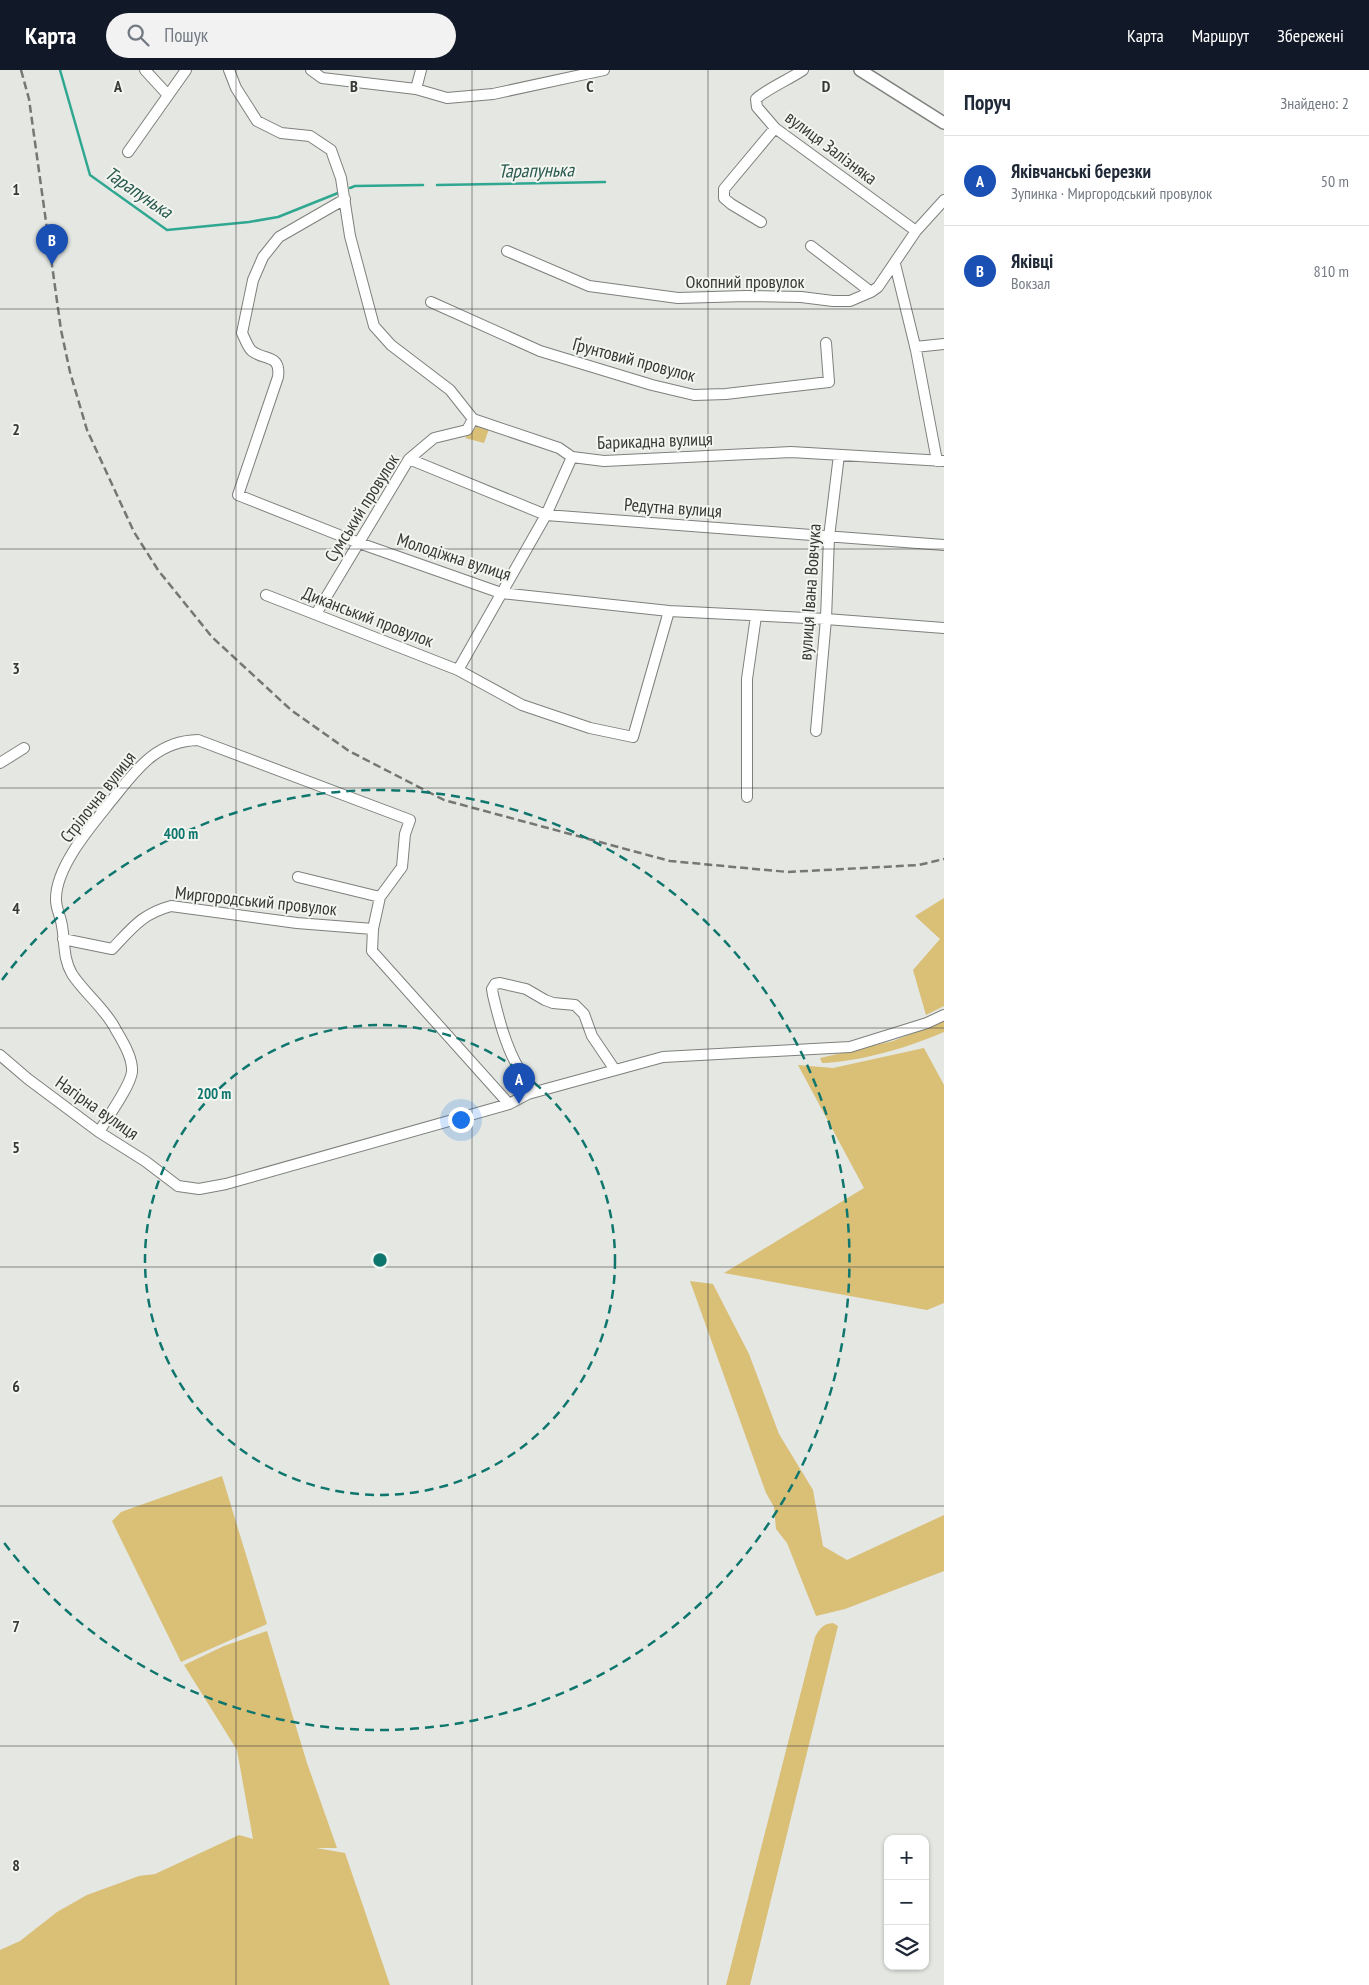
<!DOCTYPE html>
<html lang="uk">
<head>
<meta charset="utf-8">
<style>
	body { margin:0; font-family:"PT Sans Narrow",sans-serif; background:#f2f2f3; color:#1f2937 }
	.controls { position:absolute; right:15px; bottom:15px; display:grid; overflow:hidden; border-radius:10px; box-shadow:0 1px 4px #0004 }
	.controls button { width:45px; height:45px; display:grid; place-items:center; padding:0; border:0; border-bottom:1px solid #e0e1e3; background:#fff; color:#1f2937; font:25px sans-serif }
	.you { position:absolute; left:460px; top:1049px; width:18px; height:18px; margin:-12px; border:4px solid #fff; border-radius:50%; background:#1a73e8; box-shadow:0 0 0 8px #1a73e833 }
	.badge { display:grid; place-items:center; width:32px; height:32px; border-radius:50%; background:#111827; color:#fff; font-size:16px; font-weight:700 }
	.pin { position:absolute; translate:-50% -41px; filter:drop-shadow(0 1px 2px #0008) }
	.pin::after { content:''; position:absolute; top:26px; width:18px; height:15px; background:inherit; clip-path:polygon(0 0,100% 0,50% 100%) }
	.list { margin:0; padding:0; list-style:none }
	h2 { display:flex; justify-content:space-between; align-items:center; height:65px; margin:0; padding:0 20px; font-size:21px }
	h2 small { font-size:16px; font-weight:400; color:#747a83 }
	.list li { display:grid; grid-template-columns:32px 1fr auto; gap:15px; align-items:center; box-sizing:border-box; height:90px; padding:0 20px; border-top:1px solid #e0e1e3 }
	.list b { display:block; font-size:19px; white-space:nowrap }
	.list p { margin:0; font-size:16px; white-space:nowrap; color:#747a83 }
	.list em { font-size:16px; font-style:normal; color:#747a83 }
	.icon { flex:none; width:28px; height:28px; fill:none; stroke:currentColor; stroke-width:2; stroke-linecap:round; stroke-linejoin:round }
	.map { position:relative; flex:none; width:944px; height:1915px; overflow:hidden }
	header { display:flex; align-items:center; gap:30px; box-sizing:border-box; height:70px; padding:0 25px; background:#111827; color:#fff }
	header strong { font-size:24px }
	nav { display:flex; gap:28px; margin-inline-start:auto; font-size:18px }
	.search { width:350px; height:45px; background:#f2f2f3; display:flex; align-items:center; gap:12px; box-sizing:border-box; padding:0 18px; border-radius:28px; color:#747a83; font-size:19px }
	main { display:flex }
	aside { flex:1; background:#fff }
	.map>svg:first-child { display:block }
	.green { fill:#dabf77 }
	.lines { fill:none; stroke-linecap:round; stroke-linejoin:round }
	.stream { stroke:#30a791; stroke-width:2.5 }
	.minor-casing { stroke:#7d807c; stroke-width:12 }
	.tertiary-casing { stroke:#7d807c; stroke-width:14 }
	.minor { stroke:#fff; stroke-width:10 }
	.tertiary { stroke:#fff; stroke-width:11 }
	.rail { stroke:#757774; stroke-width:2.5; stroke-dasharray:8 4; stroke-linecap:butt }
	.grid { fill:none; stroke:#373937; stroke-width:1; stroke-opacity:0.55 }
	.ring { fill:none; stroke:#0f766e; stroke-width:2.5; stroke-dasharray:9 6 }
	.labels { text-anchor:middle; stroke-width:4; stroke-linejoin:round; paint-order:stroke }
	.street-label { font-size:18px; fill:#373937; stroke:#f2f5f0 }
	.water-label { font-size:19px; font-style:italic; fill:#29594e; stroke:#f2f5f0 }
	.grid-label { font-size:16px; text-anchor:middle; font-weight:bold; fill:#373937; stroke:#f2f5f0; stroke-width:4; stroke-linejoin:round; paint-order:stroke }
	.centre { fill:#0f766e; stroke:#f2f5f0; stroke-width:2.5 }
	.ring-label { font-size:15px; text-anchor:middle; font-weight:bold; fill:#0f766e; stroke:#f2f5f0; stroke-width:4; stroke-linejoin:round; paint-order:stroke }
</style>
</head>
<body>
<header>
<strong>Карта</strong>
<div class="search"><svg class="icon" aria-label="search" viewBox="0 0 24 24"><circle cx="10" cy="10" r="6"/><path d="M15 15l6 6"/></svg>Пошук</div>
<nav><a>Карта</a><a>Маршрут</a><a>Збережені</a></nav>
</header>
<main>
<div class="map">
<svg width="944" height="1915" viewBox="0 0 944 1915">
	<rect width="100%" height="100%" fill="#e4e7e2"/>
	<path class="green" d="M478,355L489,359L484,373L465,368Z
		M944,828V936L926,945L913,900L940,869L915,846Z
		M944,951V962C910,977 859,992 822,993L820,988L893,971Z
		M924,978L944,1015V1233L927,1240L724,1203L864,1118L798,995L833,998Z
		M690,1211L713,1214L749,1284L779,1364L813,1420L823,1476L847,1490L944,1445V1501L845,1539L816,1546L787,1473L776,1459L774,1437L766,1423Z
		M222,1406L267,1554L181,1592L112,1451L121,1442Z
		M833,1553L838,1556L750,1915H726L815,1567C820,1558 823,1554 833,1553Z
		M267,1561L307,1693L337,1778H316L345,1783L390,1915H0V1880L20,1871L57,1842L87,1825L139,1806L155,1804L239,1765L253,1769L237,1680L184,1595L224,1576Z"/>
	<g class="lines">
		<path class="stream" d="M60,0L90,105L167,160L249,152L278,147L338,123
			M437,115L605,112
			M350,118L355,116L423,115"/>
		<defs>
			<path id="minor" d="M145,0L167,24
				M229,0L236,18L257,51L281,63L310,66L331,80L341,108L350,166L374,256L391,275L450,320L473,349L559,378L572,387L604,391L791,382L944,391
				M311,0L322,8L416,19L447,28L493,24L604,0
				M803,0C790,9 765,20 756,29L757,37L775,58L916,161
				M416,19L421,0
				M128,82L186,0
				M345,129L279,167L263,187L253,210L242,263C245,269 248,278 252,281C265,291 281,284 278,307L238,425L359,473L501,523L669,541L826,549L944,558
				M761,152L731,134L724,128V119L775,58
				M811,176L871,222
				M507,181L589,216L678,228L746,226L801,227L833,231H850L871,222L878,217L916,161L944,130
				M895,194L916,280L937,391
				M431,232L540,281L652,315L694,325L726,324L829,312L826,273
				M915,277L944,274
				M409,389L546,445L944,475
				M266,525L458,600L522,635L590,658L633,667L669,541
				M316,544L409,389L434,368L467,360L473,349
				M458,600L546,445L572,387
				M816,661L826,549L829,467L839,385
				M0,693L24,678
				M747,727V609L756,546
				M298,807L380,827
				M63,869L112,879C133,857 142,844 171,836L297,853L373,859
				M0,985L28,1009L99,1062L145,1091L178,1116L199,1119L226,1114L509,1034L528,1024L663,987L850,977L927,953L944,945
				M533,1022C530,1013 524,1008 519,999C506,977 499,950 493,925L492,919L495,914L500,913L526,919L545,930L553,933L575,935L584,944L592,966L615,1000
				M99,1062C107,1048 130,1017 132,1002C133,988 123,972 116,960C105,938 85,924 72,904C63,889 65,872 62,856C61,847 56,839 56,830C55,797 92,755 112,730C136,700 156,671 198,670L410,750L405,764L402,797L380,827L373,859L372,881L509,1034"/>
			<path id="tertiary" d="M860,0L944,53"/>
		</defs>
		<use href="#minor" class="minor-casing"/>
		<use href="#tertiary" class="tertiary-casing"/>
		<use href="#minor" class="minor"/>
		<use href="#tertiary" class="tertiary"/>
		<path class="rail" d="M21,0L29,29L61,260L70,302L87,360L134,462L158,500L212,567L291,640L349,681L444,730L670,791L788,802L919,795L944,789"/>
	</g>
	<path class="grid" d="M236,0V1915M472,0V1915M708,0V1915M0,239H944M0,479H944M0,718H944M0,958H944M0,1197H944M0,1436H944M0,1676H944"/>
	<g class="ring">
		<circle cx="380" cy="1190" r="235"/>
		<path d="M2 910A470 470 0 1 1 2 1470"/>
	</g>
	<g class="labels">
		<g class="street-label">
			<text transform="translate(831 78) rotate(37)" y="6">вулиця Залізняка</text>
			<text x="745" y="218">Окопний провулок</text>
			<text transform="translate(634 290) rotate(15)" y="6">Ґрунтовий провулок</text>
			<text transform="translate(655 371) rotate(-2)" y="6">Барикадна вулиця</text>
			<text transform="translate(362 438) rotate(-58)" y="6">Сумський провулок</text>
			<text transform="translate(673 438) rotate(4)" y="6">Редутна вулиця</text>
			<text transform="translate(454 487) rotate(18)" y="6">Молодіжна вулиця</text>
			<text transform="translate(810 522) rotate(-86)" y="6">вулиця Івана Вовчука</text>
			<text transform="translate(368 547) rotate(21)" y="6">Диканський провулок</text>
			<text transform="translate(98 727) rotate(-52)" y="6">Стрілочна вулиця</text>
			<text transform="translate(256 831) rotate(6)" y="6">Миргородський провулок</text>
			<text transform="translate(97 1038) rotate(35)" y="6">Нагірна вулиця</text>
		</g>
		<g class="water-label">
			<text transform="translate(536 100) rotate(-1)" y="7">Тарапунька</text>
			<text transform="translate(139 122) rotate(34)" y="7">Тарапунька</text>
		</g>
	</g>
	<g class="grid-label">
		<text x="118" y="22">A</text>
		<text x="354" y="22">B</text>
		<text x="590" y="22">C</text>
		<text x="826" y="22">D</text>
		<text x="16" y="125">1</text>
		<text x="16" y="365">2</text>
		<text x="16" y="604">3</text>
		<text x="16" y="844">4</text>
		<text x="16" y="1083">5</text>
		<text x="16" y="1322">6</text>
		<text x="16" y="1562">7</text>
		<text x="16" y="1801">8</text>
	</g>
	<circle cx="380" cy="1190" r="8" class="centre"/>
	<g class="ring-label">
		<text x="181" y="769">400 m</text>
		<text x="214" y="1029">200 m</text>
	</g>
</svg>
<div class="controls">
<button>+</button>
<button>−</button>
<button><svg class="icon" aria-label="layers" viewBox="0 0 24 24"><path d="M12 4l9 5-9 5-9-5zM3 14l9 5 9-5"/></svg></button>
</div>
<div class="you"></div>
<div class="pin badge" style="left:519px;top:1034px;background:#1a4fb4">A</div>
<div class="pin badge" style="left:52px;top:195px;background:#1a4fb4">B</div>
</div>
<aside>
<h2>Поруч<small>Знайдено: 2</small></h2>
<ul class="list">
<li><span class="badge" style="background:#1a4fb4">A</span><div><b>Яківчанські березки</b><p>Зупинка · Миргородський провулок</p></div><em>50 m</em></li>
<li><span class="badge" style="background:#1a4fb4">B</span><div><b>Яківці</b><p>Вокзал</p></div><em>810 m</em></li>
</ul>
</aside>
</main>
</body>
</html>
